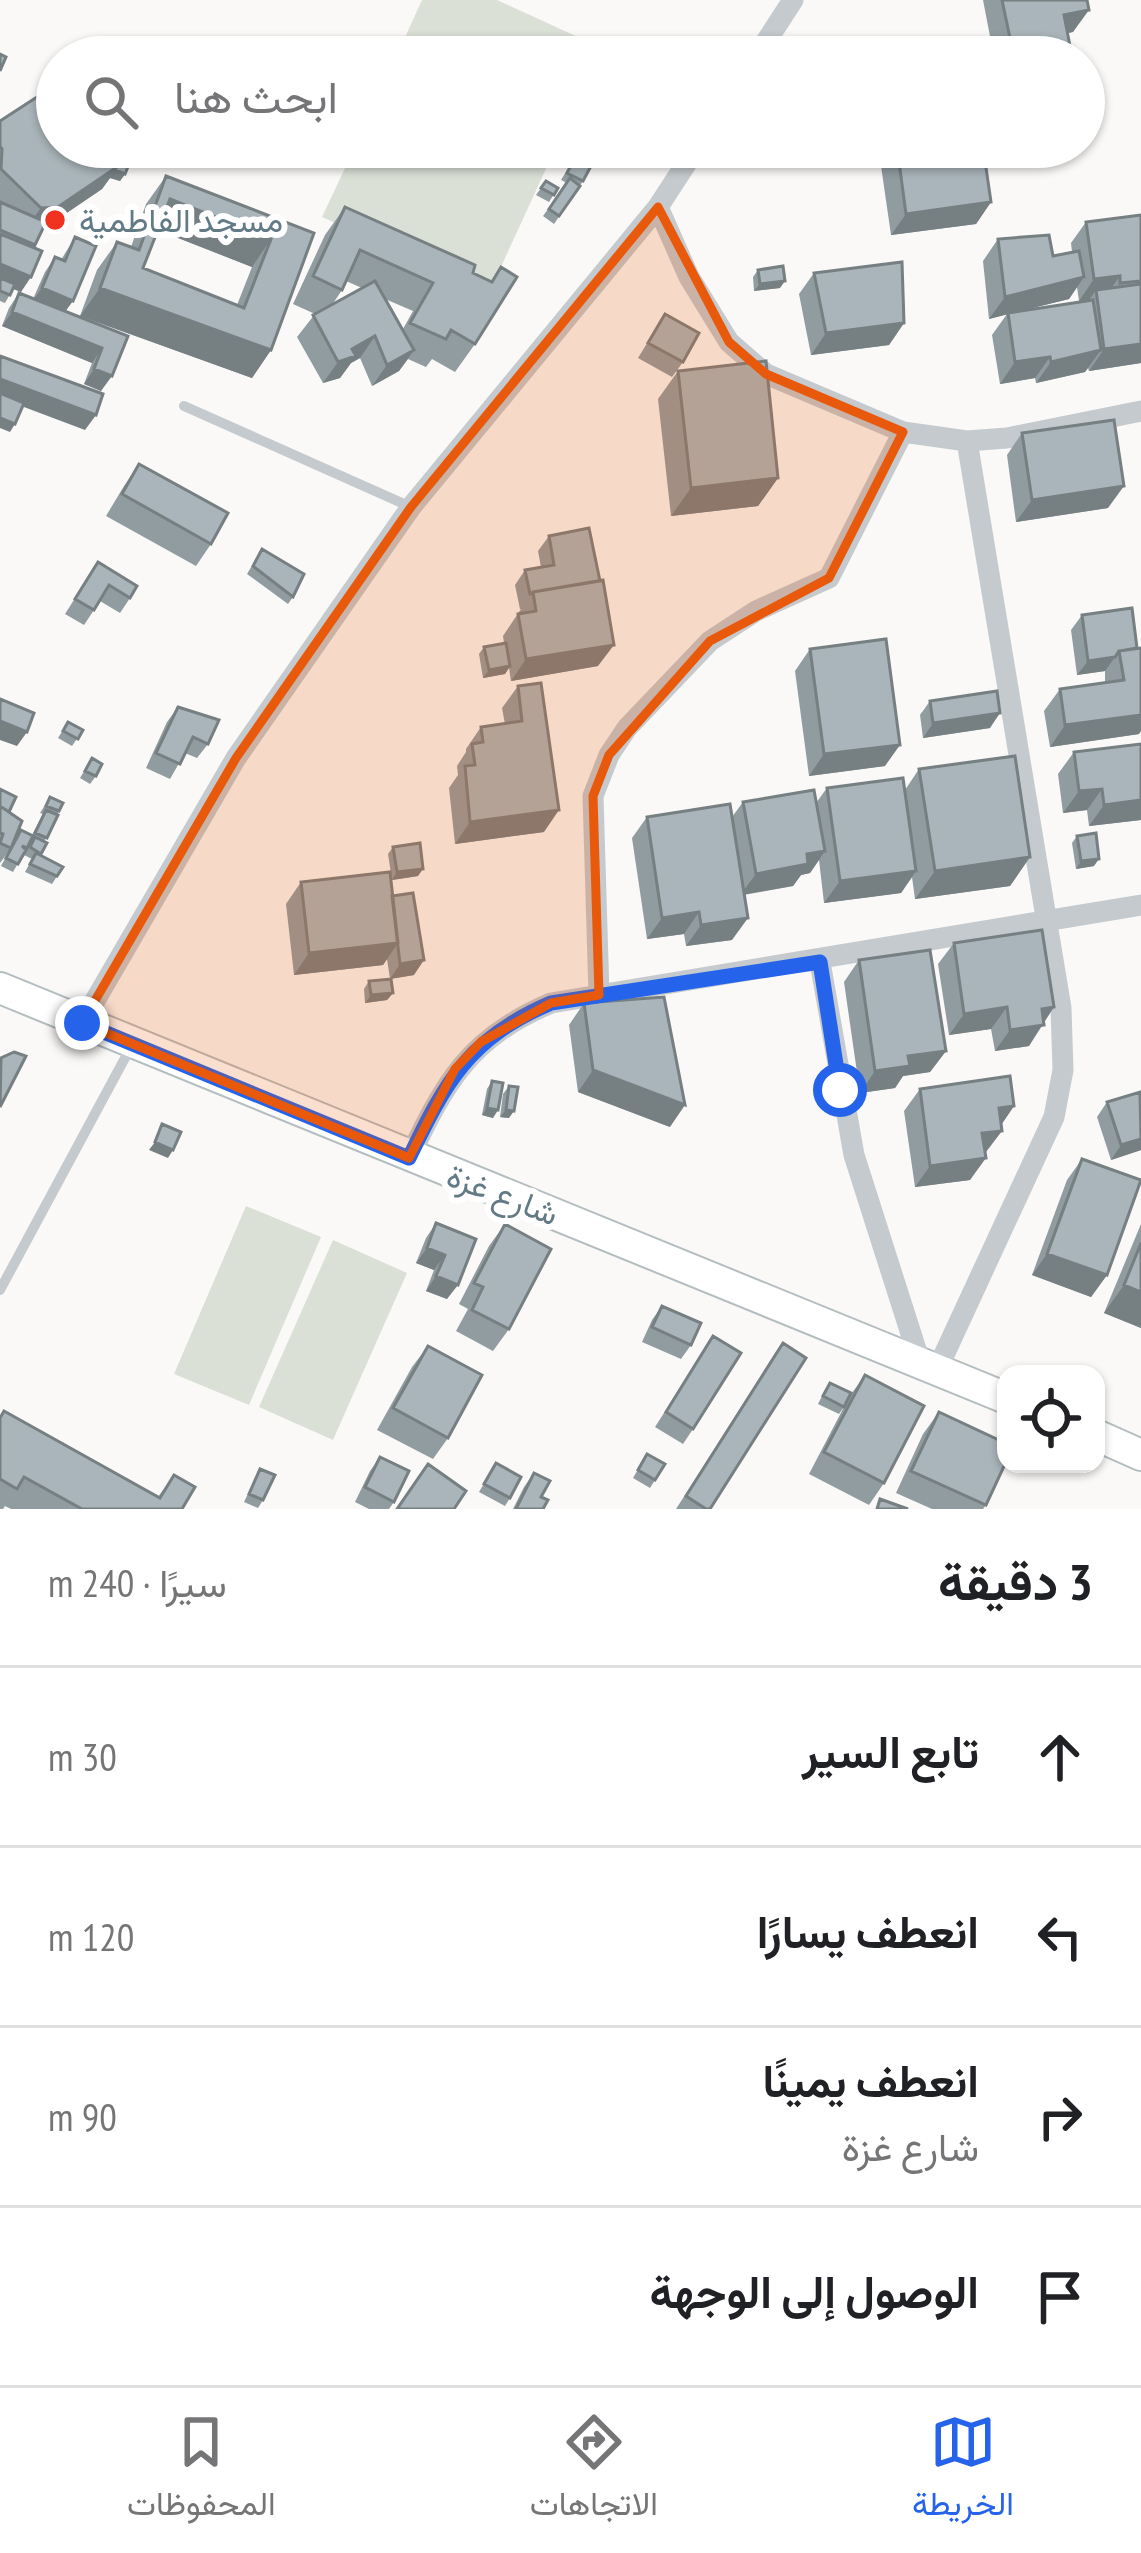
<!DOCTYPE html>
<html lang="ar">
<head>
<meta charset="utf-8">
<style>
	body { margin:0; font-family:"PT Sans Narrow",Vazirmatn,sans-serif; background:#f2f2f2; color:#202124; direction:rtl }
	.controls { position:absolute; right:36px; bottom:36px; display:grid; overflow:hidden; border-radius:24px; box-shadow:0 3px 9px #0004 }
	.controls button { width:108px; height:108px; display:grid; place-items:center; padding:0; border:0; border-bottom:3px solid #e0e0e0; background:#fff; color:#202124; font:60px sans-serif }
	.stop { position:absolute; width:36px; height:36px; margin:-27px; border:9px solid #2563eb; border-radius:50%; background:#fff }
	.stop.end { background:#2563eb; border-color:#fff; box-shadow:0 3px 12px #0008 }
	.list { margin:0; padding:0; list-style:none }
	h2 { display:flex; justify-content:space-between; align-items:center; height:156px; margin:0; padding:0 48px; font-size:51px }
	h2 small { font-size:39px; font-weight:400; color:#757577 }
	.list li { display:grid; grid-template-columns:78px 1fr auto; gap:36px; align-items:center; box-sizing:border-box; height:180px; padding:0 48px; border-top:3px solid #e0e0e0 }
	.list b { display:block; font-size:45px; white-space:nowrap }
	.list p { margin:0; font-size:39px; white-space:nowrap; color:#757577 }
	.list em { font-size:39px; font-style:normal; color:#757577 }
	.icon { flex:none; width:66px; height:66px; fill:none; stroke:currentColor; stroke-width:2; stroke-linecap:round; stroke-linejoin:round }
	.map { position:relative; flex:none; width:1141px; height:1509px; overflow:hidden; direction:ltr }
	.search { position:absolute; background:#fff; box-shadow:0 3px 9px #0004; left:36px; right:36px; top:36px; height:132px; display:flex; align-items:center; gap:30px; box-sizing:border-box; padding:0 42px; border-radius:66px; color:#757577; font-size:45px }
	.sheet { height:876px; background:#fff }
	nav { display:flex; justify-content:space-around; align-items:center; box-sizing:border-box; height:168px; border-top:3px solid #e0e0e0; background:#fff; font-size:33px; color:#757577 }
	nav a { display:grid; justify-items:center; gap:6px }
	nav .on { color:#2563eb }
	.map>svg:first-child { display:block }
	.grass { fill:#dbe0d6 }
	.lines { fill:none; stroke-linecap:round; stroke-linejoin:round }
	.secondary-casing { stroke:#b4bdc0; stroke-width:34 }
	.service { stroke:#c4cacd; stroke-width:10 }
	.minor { stroke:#c4cacd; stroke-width:21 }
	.secondary { stroke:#fff; stroke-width:30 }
	.wall { fill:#919ca0; fill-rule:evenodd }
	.shaded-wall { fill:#767f82 }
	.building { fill:#a9b5ba; stroke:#767f82; stroke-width:3; fill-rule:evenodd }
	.route { stroke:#2563eb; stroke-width:15 }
	.marked { fill:#e8590c; fill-opacity:0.2; stroke:#e8590c; stroke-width:9; stroke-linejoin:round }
	.poi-dot { fill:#f03221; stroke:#fff; stroke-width:4.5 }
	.labels { text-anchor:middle; stroke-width:12; stroke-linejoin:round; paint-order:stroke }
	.poi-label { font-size:33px; fill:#627a85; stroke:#fff; text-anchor:start }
	.street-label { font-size:33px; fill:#627a85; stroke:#fff }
</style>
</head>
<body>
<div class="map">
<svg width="1141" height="1509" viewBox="0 0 1141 1509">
	<rect width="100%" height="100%" fill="#faf9f7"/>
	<path class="grass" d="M422,0H497L602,48L598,57H396Z
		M355,147H556L489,293L322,217Z
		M246,1206L321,1237L249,1405L174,1374Z
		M333,1240L407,1273L333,1440L259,1407Z"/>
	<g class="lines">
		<defs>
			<path id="secondary" d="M0,988L1006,1398
				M1096,1435L1141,1455"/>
		</defs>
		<use href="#secondary" class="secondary-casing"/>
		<path class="service" d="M184,406L411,507
			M0,1290L132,1045"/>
		<path class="minor" d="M756,57L793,0
			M658,207L689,277L729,342L766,374L903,432L967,441L1007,438L1141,411
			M820,962L854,1155L920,1362
			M599,995L593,796L609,755L627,728L710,641L756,611L829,578L903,432
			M82,1023L236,758L411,507L658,207L697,147
			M409,1158C446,1081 469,1038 551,1003L1141,905
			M937,1370L1054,1117L1063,1070L1061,1008L967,441"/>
		<use href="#secondary" class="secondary"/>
	</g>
	<path class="wall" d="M983,0H1087L1073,32L1067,33L1070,46L1063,57H994Z
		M0,121L115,163L122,147H136L125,174L120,181L110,178L102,189L43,229L34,248L21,292L13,289L5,303L0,301Z
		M883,147H986L983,151L991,202L976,224L891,235L879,152Z
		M575,157L591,166L580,186L554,224L543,216L567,183L561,180Z
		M166,176L314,233L271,350L252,378L80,316L97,270L117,242L131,247L146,204ZM158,230L252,267L237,305L143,268Z
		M546,181L558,188L549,202L536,195Z
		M345,207L491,281L501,267L475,344L455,372L432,359L426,367L408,359L399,371L372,386L360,358L351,363L340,378L323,383L297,337L315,314L293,304L325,235ZM346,281L362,288L332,305L342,290ZM385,299L413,311L403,329Z
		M1141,215V363L1089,371L1088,368L1085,372L1036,383L1035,378L1000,384L992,335L1007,314L989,319L983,261L998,239L1053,256L1072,252L1071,243L1086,222ZM1077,287L1079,301L1089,300L1088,301L1019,311L1069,299Z
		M75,237L66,312L128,336L101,391L84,384L92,363L2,326L9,308L19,293L33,299L45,272L55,257L61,260Z
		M758,270L780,288L754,291L753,277Z
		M814,273L904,323L889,345L811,355L799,294Z
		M665,314L683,362L672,377L638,358Z
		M678,371L778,478L758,506L671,516L658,399Z
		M1022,433L1108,508L1016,522L1007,455Z
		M139,464L211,544L196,566L106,516L124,486Z
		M549,536L598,666L511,681L509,668L505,674L483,678L479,654L484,647L504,643L503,636L521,609H520L515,585L525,570L541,567L538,551Z
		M262,549L293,597L288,604L247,574Z
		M98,562L130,598L120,613L100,601L84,625L65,614Z
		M1132,608L1139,734L1050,747L1044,711L1060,689L1105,683V671L1077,675L1071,630L1082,615Z
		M810,649L885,766L809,776L795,671Z
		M518,686L544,832L455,844L449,788L458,775L457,766L466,752V749L481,727L505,724L502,708Z
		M930,701L990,728L923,738L920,715Z
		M178,707L208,744L197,758L185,753L170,779L146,768L167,722Z
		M63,730H83L72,746L58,738Z
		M1141,744V820L1089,826L1087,810L1063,813L1058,774L1074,752Z
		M92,758L96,776L90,784L80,778Z
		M919,769L1030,857L1010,886L915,899L912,877L901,893L824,903L819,860L810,873L801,875L793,886L744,895L732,940L686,946L684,934L647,939L632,838L647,817H732L743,802L816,803L827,788L905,790Z
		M0,789L9,812L13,842L32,835L43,814L40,813L50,797L63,803L44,842L40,855L63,867L52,884L25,872L32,859L24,855L32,841H31L13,872L1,866L9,851L0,863Z
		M1077,836L1094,866L1076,869L1072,843Z
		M393,847L418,876L392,880L388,854Z
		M301,882L392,896L414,975L390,979L387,959L383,965L294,975L286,904Z
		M954,943L1043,1021L1029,1046L995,1051L991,1029L949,1035L938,964Z
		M859,960L946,1051L930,1072L903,1076L895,1088L860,1093L844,982Z
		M369,981L393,993L387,1000L365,1003L364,989Z
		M584,1003L670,1127L578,1092L569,1025Z
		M492,1081L493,1118L482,1115L487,1089Z
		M509,1086V1118L500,1117L503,1094Z
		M920,1089L1014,1106L1001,1125L970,1180L915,1187L904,1111Z
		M1107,1102L1141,1150L1111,1160L1097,1117Z
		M1082,1159L1107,1275L1091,1297L1032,1275L1067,1180Z
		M436,1223L476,1239L447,1299L426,1291L434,1270L416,1263L426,1238Z
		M505,1224L509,1329L493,1351L456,1331L468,1309L459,1304L489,1246Z
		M1141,1224V1328L1104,1313Z
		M662,1306L691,1345L681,1359L642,1342L652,1320Z
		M713,1336L693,1429L683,1444L655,1427Z
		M783,1344L710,1509H676L768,1365Z
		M428,1346L448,1438L433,1459L377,1430L412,1367Z
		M865,1375L884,1483L869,1505L809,1474L844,1407L839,1414L818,1404L825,1390L830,1383L849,1397Z
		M939,1412L996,1439L1005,1426L986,1505L983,1509H932L896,1493L923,1434Z
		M0,1417L158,1497L174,1475L182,1509H11L5,1506L3,1509H0Z
		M647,1454L665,1464L650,1488L633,1478Z
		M380,1457L394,1502L389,1509H369L355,1502L370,1471Z
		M496,1463L510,1498L505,1506L479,1492Z
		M260,1469L263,1500L258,1508L244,1502Z
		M534,1473L543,1509H513L524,1487Z"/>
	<path class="shaded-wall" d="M1089,10L1073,32L1048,37L1064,15Z
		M1070,46L1063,57H1014Z
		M117,167L125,174L120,181L110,178L102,189L43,229H25L41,208Z
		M170,199L271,239L252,267L150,227Z
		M991,202L976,224L891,235L906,214Z
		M0,264L31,277L21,292L0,283Z
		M1120,276L1104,298L1096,290L1089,300L1079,301L1094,279Z
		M1084,277L1069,299L989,319L1005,297Z
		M785,281L780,288L754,291L760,284Z
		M42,288L73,301L62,316L31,303Z
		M100,288L271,350L252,378L80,316Z
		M12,312L102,348L92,363L2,326Z
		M904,323L889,345L811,355L826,333Z
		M375,336L360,358L351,363L340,378L323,383L338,362L352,349Z
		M1141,344V363L1089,371L1104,349Z
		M414,350L399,371L372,386L387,365Z
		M1101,350L1085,372L1036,383L1051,362Z
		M1050,357L1035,378L1000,384L1015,362Z
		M94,369L112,376L101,391L84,384Z
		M0,379L96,415L85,430L0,398Z
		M0,418L15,424L10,432L0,428Z
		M778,478L758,506L671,516L691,488Z
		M1124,486L1108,508L1016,522L1032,500Z
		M614,645L598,666L511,681L526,659Z
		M1115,657L1105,671L1077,675L1088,661Z
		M510,666L505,674L483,678L489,670Z
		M1000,713L990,728L923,738L933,723Z
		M1141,715V731L1139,734L1050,747L1065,725Z
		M0,721L27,732L17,746L0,740Z
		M900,745L885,766L809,776L824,754Z
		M1102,789L1087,810L1063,813L1079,791Z
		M1141,800V820L1089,826L1104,805Z
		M559,810L544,832L455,844L470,822Z
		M825,851L810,873L801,875L793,886L740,895L756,874L807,854Z
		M1030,857L1010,886L915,899L935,871Z
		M1099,859L1094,866L1076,869L1081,861Z
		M423,869L418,876L392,880L397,872Z
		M916,871L901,893L824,903L840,881Z
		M699,912L684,934L647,939L662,918Z
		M748,918L732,940L686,946L701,925Z
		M398,943L383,965L294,975L309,953Z
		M424,960L414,975L390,979L400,964Z
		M393,993L387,1000L365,1003L371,995Z
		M1007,1007L991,1029L949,1035L964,1014Z
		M1054,1007L1029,1046L995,1051L1010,1030L1042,1009Z
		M946,1051L930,1072L903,1076L895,1088L860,1093L875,1071L908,1056Z
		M593,1070L685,1105L670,1127L578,1092Z
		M1014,1106L999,1128V1108Z
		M487,1108L498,1110L493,1118L482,1115Z
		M506,1110L514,1111L509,1118L500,1117Z
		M1002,1131L986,1152L967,1155L982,1133Z
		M1141,1139V1150L1111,1160L1121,1145Z
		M155,1142L173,1150L168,1158L149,1150Z
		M986,1158L970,1180L915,1187L930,1166Z
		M427,1248L445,1255L434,1270L416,1263Z
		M1047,1254L1107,1275L1091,1297L1032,1275Z
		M436,1276L458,1285L447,1299L426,1291Z
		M1124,1285L1141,1292V1328L1104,1313Z"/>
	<path class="building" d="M1002,0H1087L1089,10L1064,15L1070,46L1014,57Z
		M138,45L166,56L165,57H134Z
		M190,45L212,53L211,57H185Z
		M0,54L6,57L0,71Z
		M57,84V147H104L117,167L58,207L41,208L1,169L2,149L0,146V121Z
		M124,147H136L125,174L115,170Z
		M897,147H983L991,202L906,214Z
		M575,157L591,166L583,181L567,173Z
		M166,176L314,233L271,350L100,288L117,242L139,250ZM170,199L271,239L244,308L143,268Z
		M570,178L580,186L559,216L549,209Z
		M546,181L558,188L554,195L541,188Z
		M0,202L46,222L35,245L0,230Z
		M345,207L475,265L473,273L492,282L501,267L517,277L475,344L451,330L446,339L410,323L433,283L360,250L342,290L313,276Z
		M1141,215V281L1120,283V276L1094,279L1086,222Z
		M0,234L42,251L31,277L0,264Z
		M1049,235L1053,256L1079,251L1084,277L1005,297L998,239Z
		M75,237L96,246L73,301L42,288L55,257L65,261Z
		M902,262L904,323L826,333L814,273Z
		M783,266L785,281L760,284L758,270Z
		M0,278L15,284L10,295L0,291Z
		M375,281L414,350L387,365L375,336L352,349L356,356L338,362L313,315Z
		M1141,284V344L1104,349L1096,290Z
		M19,293L128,336L112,376L94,369L102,348L12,312Z
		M1093,300L1101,350L1051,362L1050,357L1015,362L1008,313Z
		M665,314L699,333L683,362L648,343Z
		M0,356L103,394L96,415L0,379Z
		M766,361L778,478L691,488L678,371Z
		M0,393L24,403L15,424L0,418Z
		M1114,420L1124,486L1032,500L1022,433Z
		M139,464L228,513L211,544L122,494Z
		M589,528L600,581L533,592V594H530L525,570L554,565L549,536Z
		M262,549L304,574L293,597L253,566Z
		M98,562L137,586L130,598L109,585L94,610L75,599Z
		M603,580L614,645L526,659L518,614L536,611L533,592Z
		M1132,608L1137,648L1119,651L1115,657L1088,661L1082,615Z
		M886,639L900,745L824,754L810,649Z
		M506,643L510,666L489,670L484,647Z
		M1141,648V715L1065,725L1060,689L1124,680L1119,651Z
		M541,683L559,810L470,822L465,766L475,765L472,744L483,742L481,727L522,721L518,686Z
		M997,691L1000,713L933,723L930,701Z
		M0,699L34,713L27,732L0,721Z
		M178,707L219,720L208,744L193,737L180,764L156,753Z
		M68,722L83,730L78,739L63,731Z
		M1141,744V800L1104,805L1102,789L1079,791L1074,752Z
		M1015,756L1030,857L935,871L919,769Z
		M92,758L102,764L96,776L85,771Z
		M903,778L916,871L840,881L827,788Z
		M0,789L16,797L9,812L0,806Z
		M814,790L825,851L807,854L808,864L756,874L743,802Z
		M50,797L63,803L59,811L46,806Z
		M730,804L748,918L701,925L699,912L662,918L647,817Z
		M0,806L22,821L11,848L0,843L3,834L0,833Z
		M46,810L58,815L47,838L35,833Z
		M21,830L33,836L27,848L22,846L26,850L18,864L6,858Z
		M1096,833L1099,859L1081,861L1077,836Z
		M35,837L47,843L41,854L30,847Z
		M420,843L423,869L397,872L393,847Z
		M36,853L63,867L57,876L30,864Z
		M390,872L398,943L309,953L301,882Z
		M413,893L424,960L400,964L392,896Z
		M1042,930L1054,1007L1042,1009L1044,1025L1010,1030L1007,1007L964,1014L954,943Z
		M930,950L946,1051L908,1056L910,1066L875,1071L859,960Z
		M391,979L393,993L371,995L369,981Z
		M664,997L685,1105L593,1070L584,1003Z
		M14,1052L26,1056L0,1107L1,1058Z
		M1010,1076L1014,1106L999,1108L1002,1131L982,1133L986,1158L930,1166L920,1089Z
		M492,1081L503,1083L498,1110L487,1108Z
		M509,1086L518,1087L514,1111L506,1110Z
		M1140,1092L1141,1139L1121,1145L1107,1102Z
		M162,1124L181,1132L173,1150L155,1142Z
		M1082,1159L1141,1180L1107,1275L1047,1254Z
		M436,1223L476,1239L458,1285L436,1276L445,1255L427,1248Z
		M505,1224L551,1249L509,1329L472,1310L483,1287L474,1283Z
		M1141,1243V1292L1124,1285Z
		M662,1306L701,1323L691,1345L652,1327Z
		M713,1336L741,1353L693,1429L666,1412Z
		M783,1343L806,1358L710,1509H706L686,1496Z
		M428,1346L482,1375L448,1438L393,1408Z
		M865,1375L924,1406L884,1483L824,1452Z
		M830,1383L851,1393L844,1407L823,1396Z
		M4,1411L160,1498L174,1475L195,1487L182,1509H82L24,1477L17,1489L0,1479V1418Z
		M939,1412L999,1440L1006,1427V1462L986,1505L911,1471Z
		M647,1454L665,1464L655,1480L638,1470Z
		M380,1457L409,1471L394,1502L365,1487Z
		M496,1463L521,1477L510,1498L484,1484Z
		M428,1464L466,1491L454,1509H397Z
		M260,1469L275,1475L263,1500L249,1494Z
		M534,1473L550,1481L541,1497L548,1500L543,1509H516Z
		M880,1499L908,1509H877Z"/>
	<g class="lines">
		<path class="route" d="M82,1023L409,1158C446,1081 469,1038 551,1003L820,962L840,1090"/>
	</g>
	<path class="marked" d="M658,207L729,342L766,374L903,432L829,578L710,641L609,755L593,796L599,995L551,1003L481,1042L455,1069L409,1158L82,1023L236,758L411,507Z"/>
	<circle class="poi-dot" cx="55" cy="220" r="12"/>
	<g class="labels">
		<g class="poi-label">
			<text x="79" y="232">مسجد الفاطمية</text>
		</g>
		<g class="street-label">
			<text transform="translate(503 1194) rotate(21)" y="12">شارع غزة</text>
		</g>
	</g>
</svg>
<div class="controls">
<button><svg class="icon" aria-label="locate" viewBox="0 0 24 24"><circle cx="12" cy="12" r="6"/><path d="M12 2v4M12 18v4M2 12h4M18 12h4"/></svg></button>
</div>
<div class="stop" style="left:840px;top:1090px"></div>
<div class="stop end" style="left:82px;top:1023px"></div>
<div class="search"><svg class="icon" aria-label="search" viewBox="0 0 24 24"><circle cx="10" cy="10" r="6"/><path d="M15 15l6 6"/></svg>ابحث هنا</div>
</div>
<section class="sheet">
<h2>3 دقيقة<small>سيرًا · 240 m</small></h2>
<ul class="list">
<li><svg class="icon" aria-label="ahead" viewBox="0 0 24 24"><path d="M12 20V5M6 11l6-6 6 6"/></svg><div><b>تابع السير</b></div><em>30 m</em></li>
<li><svg class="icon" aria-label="left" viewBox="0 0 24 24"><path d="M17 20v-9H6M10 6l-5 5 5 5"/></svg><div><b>انعطف يسارًا</b></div><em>120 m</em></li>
<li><svg class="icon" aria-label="right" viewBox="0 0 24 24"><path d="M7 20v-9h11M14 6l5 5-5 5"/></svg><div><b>انعطف يمينًا</b><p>شارع غزة</p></div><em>90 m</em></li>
<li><svg class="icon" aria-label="arrive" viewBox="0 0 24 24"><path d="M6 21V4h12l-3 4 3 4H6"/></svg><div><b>الوصول إلى الوجهة</b></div></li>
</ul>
</section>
<nav>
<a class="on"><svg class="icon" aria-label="map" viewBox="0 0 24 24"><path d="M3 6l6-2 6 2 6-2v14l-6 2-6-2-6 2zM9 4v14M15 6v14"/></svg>الخريطة</a>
<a><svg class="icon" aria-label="directions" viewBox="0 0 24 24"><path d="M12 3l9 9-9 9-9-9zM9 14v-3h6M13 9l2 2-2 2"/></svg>الاتجاهات</a>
<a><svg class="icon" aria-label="saved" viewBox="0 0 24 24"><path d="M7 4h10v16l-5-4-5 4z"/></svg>المحفوظات</a>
</nav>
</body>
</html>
